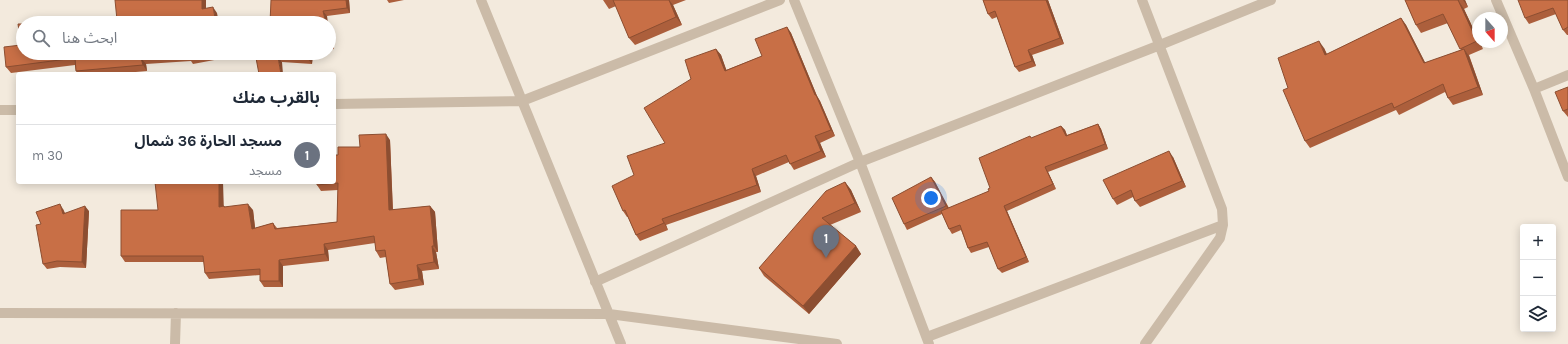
<!DOCTYPE html>
<html lang="ar">
<head>
<meta charset="utf-8">
<style>
	body { margin:0; font-family:Karla,"Noto Sans Arabic",sans-serif; background:#f6f6f7; color:#1f2937; direction:rtl }
	.controls { position:absolute; right:12px; bottom:12px; display:grid; overflow:hidden; border-radius:4px; box-shadow:0 2px 10px #0003 }
	.controls button { width:36px; height:36px; display:grid; place-items:center; padding:0; border:0; border-bottom:1px solid #e0e1e3; background:#fff; color:#1f2937; font:20px sans-serif }
	.compass { position:absolute; left:1472px; top:12px; width:36px; height:36px; border-radius:50%; background:#fff; box-shadow:0 2px 10px #0003; rotate:159deg }
	.you { position:absolute; left:931px; top:198px; width:14px; height:14px; margin:-10px; border:3px solid #fff; border-radius:50%; background:#1a73e8; box-shadow:0 0 0 6px #1a73e833 }
	.badge { display:grid; place-items:center; width:26px; height:26px; border-radius:50%; background:#0f766e; color:#fff; font-size:13px; font-weight:700 }
	.pin { position:absolute; translate:-50% -33px; filter:drop-shadow(0 1px 2px #0008) }
	.pin::after { content:''; position:absolute; top:21px; width:14px; height:12px; background:inherit; clip-path:polygon(0 0,100% 0,50% 100%) }
	.list { margin:0; padding:0; list-style:none }
	h2 { display:flex; justify-content:space-between; align-items:center; height:52px; margin:0; padding:0 16px; font-size:17px }
	h2 small { font-size:13px; font-weight:400; color:#747a83 }
	.list li { display:grid; grid-template-columns:26px 1fr auto; gap:12px; align-items:center; box-sizing:border-box; height:60px; padding:0 16px; border-top:1px solid #e0e1e3 }
	.list b { display:block; font-size:15px; white-space:nowrap }
	.list p { margin:0; font-size:13px; white-space:nowrap; color:#747a83 }
	.list em { font-size:13px; font-style:normal; color:#747a83 }
	.icon { flex:none; width:22px; height:22px; fill:none; stroke:currentColor; stroke-width:2; stroke-linecap:round; stroke-linejoin:round }
	.map { position:relative; flex:none; width:1568px; height:344px; overflow:hidden; direction:ltr }
	.search { position:absolute; background:#fff; box-shadow:0 2px 10px #0003; left:16px; top:16px; width:320px; height:44px; display:flex; align-items:center; gap:10px; box-sizing:border-box; padding:0 14px; border-radius:22px; color:#747a83; font-size:15px }
	.panel { position:absolute; background:#fff; box-shadow:0 2px 10px #0003; left:16px; top:72px; width:320px; height:112px; border-radius:4px; direction:rtl }
	.map>svg:first-child { display:block }
	.lines { fill:none; stroke-linecap:round; stroke-linejoin:round }
	.street { stroke:#cbbba8; stroke-width:10 }
	.wall { fill:#ac5f3c }
	.shaded-wall { fill:#8c4e31 }
	.building { fill:#c86f46; stroke:#8c4e31 }
</style>
</head>
<body>
<div class="map">
<svg width="1568" height="344" viewBox="0 0 1568 344">
	<rect width="100%" height="100%" fill="#f3eadd"/>
	<g class="lines">
		<path class="street" d="M481,0L621,344
			M794,0L860,162L929,344
			M1142,0L1222,209L1223,225L1220,238L1145,344
			M1496,0L1534,89L1568,177
			M1534,89L1568,75
			M334,104L522,101L780,0
			M0,110H18
			M595,282L860,162L1160,45L1271,0
			M0,313L609,314L837,344
			M927,337L1223,225
			M175,344L176,313"/>
	</g>
	<path class="wall" d="M271,0H349L350,13L327,16Z
		M387,0H404L389,3Z
		M603,0H686L673,5L682,25L635,45L629,38L616,6L609,9Z
		M983,0H1048L1064,44L1032,55L1036,66L1019,72L1015,67L997,17L992,19L988,14Z
		M1405,0H1465L1468,7L1464,9L1478,39V42L1483,49L1469,55L1483,95L1453,105L1448,98L1445,92L1399,115L1396,110L1310,148L1305,141L1288,88L1324,48L1327,54L1401,18L1406,25L1425,63L1461,50L1448,23L1421,33L1416,25Z
		M1568,0V35H1567L1563,30L1556,14L1529,24L1525,18Z
		M329,25L334,49L329,50Z
		M787,27L791,33L817,96L820,101L835,136L820,143L826,157L794,170L789,162L756,176L761,192L666,225L668,230L640,241L636,235L628,217H627L623,211L634,175L665,143L691,79L716,49L721,55L726,70L762,56Z
		M21,45L23,53H224L225,58L193,64L191,61L146,64L147,71L113,74H78L76,71L75,65L11,73L6,67Z
		M268,53H314H313L312,64L282,62L268,57Z
		M1568,87V117L1563,111Z
		M1098,124L1101,129L1108,149L1048,172L1056,189L1007,211L1029,262L1002,273L998,269L989,247L971,253L968,248L961,230L952,234L949,229L942,214L907,230L904,224L931,177L935,182L949,208L989,191L1032,138L1061,126L1065,130L1067,135Z
		M390,140L393,210L430,206L435,212L438,252H436L439,269L422,271L424,285L395,290L390,284L386,257L380,258L376,251L375,243L328,250L329,261L283,266V287H264L260,281V275L209,279L205,273L204,262H125L121,256L224,206L225,207L253,210L255,228L273,223L277,228L337,222L338,190L321,191L317,185L338,155L360,147Z
		M1173,157L1186,187L1140,207L1135,201L1133,197L1117,205L1113,199Z
		M845,182L851,190L861,212L830,225L856,246L861,254L809,314L764,276L759,268Z
		M63,209L65,213L89,211L86,268L60,267L47,269L43,264L41,224Z"/>
	<path class="shaded-wall" d="M202,0H206V15L202,9Z
		M346,0H349L350,13L347,8Z
		M669,0L673,5L682,25L676,17Z
		M1046,0H1048L1064,44L1060,38Z
		M1458,0L1464,9L1478,39V42H1480L1483,49L1477,41Z
		M1463,0H1465L1468,7Z
		M213,7L217,13L219,23H216Z
		M323,11L327,16L328,23H326Z
		M1401,18L1406,25L1429,70L1424,63Z
		M329,25L334,49L330,44L329,37Z
		M787,27L791,33L817,96L820,101L835,136L831,130L815,95Z
		M1319,41L1324,48L1330,62L1325,55Z
		M716,49L721,55L729,77L725,71Z
		M1464,49L1469,56L1483,95L1478,87Z
		M1028,50L1032,55L1036,66L1032,61Z
		M221,53H224L225,58Z
		M309,53H313L312,64L308,59Z
		M278,57L282,62L283,74H281Z
		M141,58L146,64L147,71L143,65Z
		M1098,124L1101,129L1108,149L1105,144Z
		M1061,126L1065,130L1069,141L1066,136Z
		M386,134L390,140L393,216L389,210Z
		M815,136L820,143L826,157L821,151Z
		M1169,151L1173,157L1186,187L1182,181Z
		M1045,167L1048,172L1056,189L1053,184Z
		M752,169L756,176L761,192L757,185Z
		M931,177L935,182L950,211L946,206Z
		M219,182H223L224,213L219,207Z
		M845,182L851,190L861,212L855,203Z
		M60,204L63,209L67,219L63,214Z
		M248,204L253,210L256,236L252,229Z
		M85,206L89,211L86,268L82,262Z
		M430,206L435,212L438,252L434,246Z
		M1004,206L1007,211L1029,262L1026,257Z
		M662,219L666,225L668,230L664,223Z
		M324,244L328,250L329,261L325,254Z
		M432,246L436,252L439,269L434,262Z
		M856,246L861,254L809,314L803,306Z
		M279,260L283,266V287L279,281Z
		M417,265L422,271L424,285L419,279Z"/>
	<path class="building" d="M115,0H202V9L213,7L216,23H84L117,20Z
		M271,0H346L347,8L323,11L326,23H270Z
		M613,0H669L676,17L629,38Z
		M983,0H1046L1060,38L1028,50L1032,61L1015,67L995,11L988,14Z
		M1405,0H1459H1458L1477,41L1460,49L1443,14L1416,25Z
		M1518,0H1568V27L1563,30L1553,8L1525,18Z
		M1401,18L1424,63L1464,49L1478,87L1448,98L1443,84L1394,108L1392,103L1305,141L1283,90L1288,88L1278,58L1319,41L1325,55Z
		M59,19V23H30Z
		M18,24H23V53H216L188,58V55L141,58L143,65L76,71L75,58L6,67L4,47L21,45Z
		M787,27L815,95H816L831,130L815,136L821,151L790,164L786,155L752,169L757,185L662,219L664,223L636,235L625,210L623,211L612,186L634,175L627,156L665,143L644,108L691,79L685,60L716,49L725,71L762,56L755,39Z
		M268,53H309L308,59L278,57L281,74H259L256,58L270,56H268Z
		M1568,87V109L1563,111L1555,92Z
		M1098,124L1105,144L1045,167L1053,184L1004,206L1026,257L998,269L987,242L968,248L960,225L949,229L941,211L989,191L988,189L990,188L979,158L1030,136L1031,138L1061,126L1066,136Z
		M386,134L389,210L430,206L434,246H432L434,262L417,265L419,279L390,284L385,250L376,251L374,236L324,244L325,254L279,260V281H260V269L205,273L203,256H121V210H158L155,182H219V207L224,206V207L248,204L252,229L273,223L275,229L337,222L338,183L317,185V182H334V155H338V147H360L359,135Z
		M1169,151L1182,181L1135,201L1131,190L1113,199L1103,180Z
		M931,177L946,206L904,224L892,198Z
		M845,182L855,203L822,218L856,246L803,306L759,268L826,191Z
		M60,204L63,214L85,206L82,262L57,261L43,264L36,225L41,224L36,212Z"/>
</svg>
<div class="controls">
<button>+</button>
<button>−</button>
<button><svg class="icon" aria-label="layers" viewBox="0 0 24 24"><path d="M12 4l9 5-9 5-9-5zM3 14l9 5 9-5"/></svg></button>
</div>
<svg class="compass" viewBox="-18 -18 36 36"><path d="M0-13l5 13h-10z" fill="#e53935"/><path d="M0 13l5-13h-10z" fill="#747a83"/></svg>
<div class="you"></div>
<div class="pin badge" style="left:826px;top:258px;background:#6b7280">1</div>
<div class="search"><svg class="icon" aria-label="search" viewBox="0 0 24 24"><circle cx="10" cy="10" r="6"/><path d="M15 15l6 6"/></svg>ابحث هنا</div>
<section class="panel">
<h2>بالقرب منك<small></small></h2>
<ul class="list">
<li><span class="badge" style="background:#6b7280">1</span><div><b>مسجد الحارة 36 شمال</b><p>مسجد</p></div><em>30 m</em></li>
</ul>
</section>
</div>
</body>
</html>
